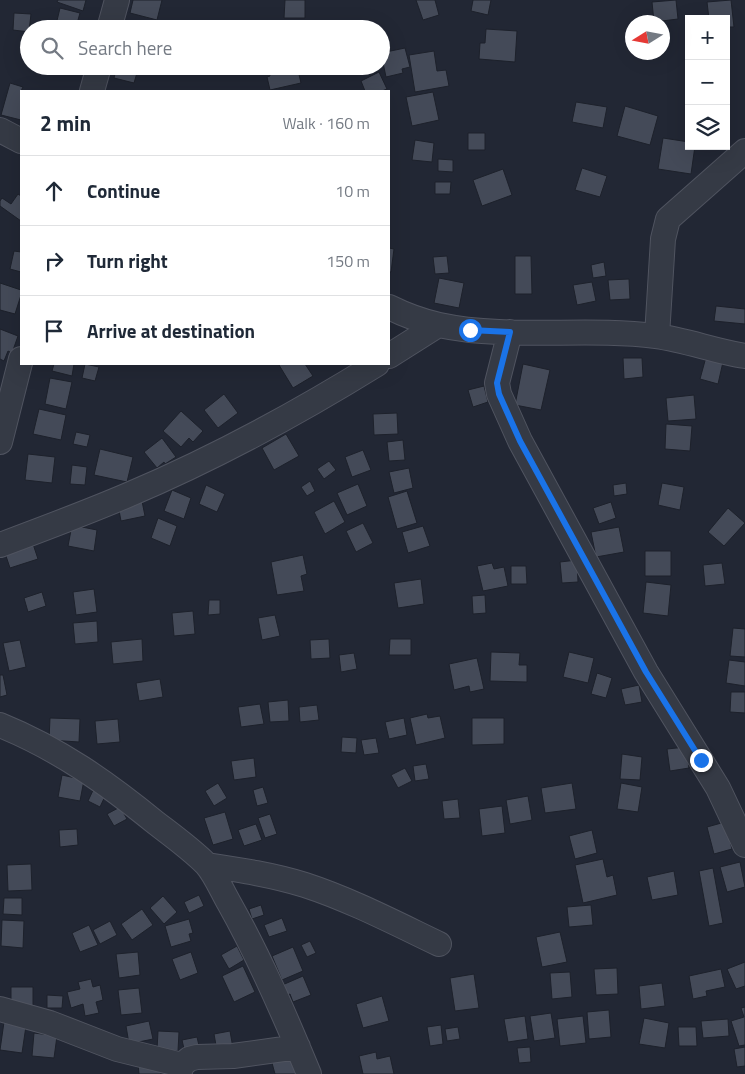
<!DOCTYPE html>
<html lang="en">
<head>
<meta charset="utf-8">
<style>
	body { margin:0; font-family:"Titillium Web",sans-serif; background:#f6f6f7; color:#1f2937 }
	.controls { position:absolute; right:15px; top:15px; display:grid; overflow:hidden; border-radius:0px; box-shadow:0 5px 20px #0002 }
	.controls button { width:45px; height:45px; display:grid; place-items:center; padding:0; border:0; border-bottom:1px solid #e0e1e3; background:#fff; color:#1f2937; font:25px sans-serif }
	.compass { position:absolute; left:625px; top:15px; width:45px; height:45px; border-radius:50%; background:#fff; box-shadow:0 5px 20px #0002; rotate:259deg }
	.stop { position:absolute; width:15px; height:15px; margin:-11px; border:4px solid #1a73e8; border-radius:50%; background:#fff }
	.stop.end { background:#1a73e8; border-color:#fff; box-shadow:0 1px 5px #0008 }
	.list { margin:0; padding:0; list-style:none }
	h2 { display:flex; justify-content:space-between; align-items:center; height:65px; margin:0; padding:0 20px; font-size:21px }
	h2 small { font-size:16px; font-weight:400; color:#747a83 }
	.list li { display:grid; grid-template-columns:32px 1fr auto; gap:15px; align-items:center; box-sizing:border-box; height:70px; padding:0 20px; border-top:1px solid #e0e1e3 }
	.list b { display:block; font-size:19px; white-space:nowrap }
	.list em { font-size:16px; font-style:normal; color:#747a83 }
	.icon { flex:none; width:28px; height:28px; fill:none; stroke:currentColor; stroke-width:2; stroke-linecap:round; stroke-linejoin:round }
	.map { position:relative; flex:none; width:745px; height:1074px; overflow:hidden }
	.search { position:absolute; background:#fff; box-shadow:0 5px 20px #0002; left:20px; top:20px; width:370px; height:55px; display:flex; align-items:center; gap:12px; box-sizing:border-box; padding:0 18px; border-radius:28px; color:#747a83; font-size:19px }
	.panel { position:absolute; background:#fff; box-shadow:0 5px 20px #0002; left:20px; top:90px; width:370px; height:275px; border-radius:0px }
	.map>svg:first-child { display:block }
	.building { fill:#444a58; stroke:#1d212b }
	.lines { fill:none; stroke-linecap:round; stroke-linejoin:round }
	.street-casing { stroke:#505460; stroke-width:26 }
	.street { stroke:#353a45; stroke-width:24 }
	.route { stroke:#1a73e8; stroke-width:6 }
</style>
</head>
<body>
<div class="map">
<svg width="745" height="1074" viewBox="0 0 745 1074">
	<rect width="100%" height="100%" fill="#222734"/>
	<path class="building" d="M58,0H86L83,11L57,2Z
		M133,0H162L157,20L130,13Z
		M285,0H305V18H284Z
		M416,0H435L439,15L423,20Z
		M473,0H491L488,15L471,11Z
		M676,0L678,19L654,22L652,2Z
		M731,0L734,27H726V19H709L707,2Z
		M60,8L80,13L76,27L84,29H55Z
		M14,13L31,14L29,32L13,30Z
		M134,22L156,27V29H132Z
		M486,29L517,31L515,62L479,59L480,43H485Z
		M405,48L410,67L402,69L403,73L386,77L381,53Z
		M434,51L437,71L446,70L449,86L415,92L409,55Z
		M44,66H75L73,74Z
		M117,66H139L134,83L114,78Z
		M268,66H297L301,83L270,90L267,77L270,76Z
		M379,72L387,89L382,91H365L361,81Z
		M10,83L23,87L21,91V120L1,115Z
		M433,92L439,120L412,126L406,97Z
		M576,102L607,107L603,128L572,122Z
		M625,106L658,116L650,145L617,136Z
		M468,133H485V150H468Z
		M663,138L689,142V146H695L691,174L658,169Z
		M415,140L434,143L432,162L412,160Z
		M438,159L453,160V172L438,171Z
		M582,168L607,176L600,197L575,190Z
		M503,169L512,195L482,206L473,180Z
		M435,182H451L450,194H435Z
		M18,194L21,196V221L0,206V201L2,198L11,204Z
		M389,248L394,249L391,272H389Z
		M14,251L21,252V272L10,269Z
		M447,256L449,273L435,274L433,257Z
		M515,256H531L532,294H515Z
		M604,262L606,276L593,278L591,265Z
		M439,278L464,283L459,308L434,303Z
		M629,279L630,299L610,300L608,280Z
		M592,282L596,301L577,305L573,285Z
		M0,283L21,290V295L15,314L0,310Z
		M716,306L745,309V324L714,321Z
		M0,329L18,336L12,353L8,351L4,361L0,359Z
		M706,357L723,362L718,384L700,379Z
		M623,358H642L643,377L624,379Z
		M54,364H74L72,376L52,371Z
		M85,364L99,367L95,381L82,378Z
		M281,364H305L313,376L293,388L279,365Z
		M523,364L550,370L541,410L515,405Z
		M50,378L72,382L66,409L45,404Z
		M484,386L488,402L473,407L468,390Z
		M224,394L238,413L218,428L204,410Z
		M694,395L696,419L668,421L666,398Z
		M39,409L66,415L61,440L33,434Z
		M181,411L203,431L193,442L189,438L181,447L163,431Z
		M397,413L398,434L374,435L373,414Z
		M666,424L692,426L690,451L665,449Z
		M76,432L90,435L87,447L73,444Z
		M286,434L299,456L274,470L262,448Z
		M162,438L176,457L165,464L164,462L157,468L144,452Z
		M403,440L405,460L389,461L387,442Z
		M100,449L133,457L127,482L94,475Z
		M363,450L371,470L352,477L345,457Z
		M28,454L55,457L52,483L25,480Z
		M329,461L336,470L324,479L317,469Z
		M72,465L87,467L85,485L70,484Z
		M409,468L413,488L394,493L389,472Z
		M310,481L315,491L307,496L301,487Z
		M626,483L627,494L614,496L613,485Z
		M662,483L684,487L680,510L658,505Z
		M358,484L367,506L347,515L337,493Z
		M206,485L225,494L217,512L199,504Z
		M172,490L191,498L184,519L164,511Z
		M407,491L417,523L397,529L388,497Z
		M142,501L145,516L121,521L118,505Z
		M334,501L345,522L325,534L314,512Z
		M611,502L616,518L599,524L593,508Z
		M728,508L745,523L724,546L708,532Z
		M158,518L177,526L170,546L151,538Z
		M363,523L373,543L356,552L346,531Z
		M72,525L97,530L94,551L68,546Z
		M423,526L430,546L408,553L402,532Z
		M619,527L624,552L596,557L591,532Z
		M31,538L38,559L10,568L3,547Z
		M645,551H671V576H645Z
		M303,555L307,574L301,576L304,591L277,595L271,562Z
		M577,560L578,582L562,583L560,562Z
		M492,563L494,569L504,567L508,586L483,591L477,566Z
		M722,563L725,584L705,586L703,565Z
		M511,566H526L527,584H511Z
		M421,579L424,604L398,608L394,583Z
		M646,582L671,585L668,616L643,613Z
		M94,589L97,612L76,615L73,592Z
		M42,592L46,606L28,612L24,598Z
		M485,595L486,613L473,614L472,596Z
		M209,600H220V614L208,615Z
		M193,611L195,634L174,636L172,613Z
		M275,615L280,636L262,640L258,618Z
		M97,621L98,642L75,644L73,623Z
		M733,628L745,629V657L730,656Z
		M142,639L143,661L113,664L111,642Z
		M329,639L330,658L311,659L310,640Z
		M390,639H411V655H389Z
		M20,640L26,667L9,671L3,643Z
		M491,652L520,653L519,665H527V682L490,681Z
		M569,652L594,658L588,683L563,677Z
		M354,653L357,669L341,672L339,655Z
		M477,658L484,689L470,692L469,686L454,690L449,664Z
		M729,660L745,662V686L726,683Z
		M597,673L612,678L606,698L591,694Z
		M0,675H3L7,695L0,697Z
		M160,679L163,697L139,701L136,683Z
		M639,685L642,702L625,705L621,689Z
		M731,692H745V713L730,712Z
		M288,700L289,721L270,722L268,702Z
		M260,704L264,724L241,727L238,707Z
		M317,705L319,720L300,722L299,707Z
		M427,714L428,718L440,716L445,738L416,745L410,718Z
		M50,718L80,719L79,742L49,740Z
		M404,718L407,735L389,739L385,722Z
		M472,718H504V744L472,745Z
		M118,719L120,742L97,744L95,721Z
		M342,737L357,738L356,753L341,752Z
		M376,738L379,753L364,755L361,740Z
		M686,747L689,768L670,771L667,749Z
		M622,754L642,757L640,780L620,779Z
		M254,758L256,777L234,780L231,761Z
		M426,764L429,779L415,781L413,766Z
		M405,768L412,781L398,788L391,775Z
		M62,775L84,780L80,801L58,797Z
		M218,783L227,798L214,806L205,791Z
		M572,783L576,809L545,813L541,788Z
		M621,783L642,787L638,812L617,809Z
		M95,786L107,792L100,807L88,801Z
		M263,787L268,803L257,806L253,790Z
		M528,796L532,820L510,824L506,800Z
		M458,799L460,818L444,819L442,801Z
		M502,806L505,833L482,836L479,809Z
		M120,807L127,819L114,826L107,814Z
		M225,812L233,839L213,845L204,818Z
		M270,814L277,834L265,838L258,818Z
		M725,822L732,849L714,854L707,827Z
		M256,824L262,840L244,846L238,830Z
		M77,829L78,845L60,847L59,830Z
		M592,830L597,853L575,859L569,836Z
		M603,859L607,877L613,875L617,895L583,903L575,865Z
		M740,862L745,887L727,892L720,867Z
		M31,864L32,890L8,891L7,865Z
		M713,868L723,923L709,926L699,871Z
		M674,871L678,895L652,900L647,877Z
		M199,895L204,906L189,913L184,902Z
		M163,896L177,912L164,924L150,908Z
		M4,898H22V915L3,914Z
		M261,905L264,915L252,919L249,909Z
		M591,905L593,925L569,927L567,907Z
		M142,909L153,925L132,940L121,924Z
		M282,918L287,931L269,937L264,925Z
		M189,919L193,933L189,934L191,941L171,947L165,926Z
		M2,920L24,921L23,948L1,946Z
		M110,921L117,935L100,944L93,930Z
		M89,925L98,945L80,952L72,933Z
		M560,932L567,962L542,967L536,937Z
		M310,941L316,953L307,957L301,945Z
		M237,946L244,960L229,969L221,955Z
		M293,947L303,971L282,980L272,956Z
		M138,952L140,975L119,978L116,954Z
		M191,952L198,973L180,980L172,959Z
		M745,962V986L736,989L727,969Z
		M243,966L255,992L234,1002L222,976Z
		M617,968L618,994L596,995L594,969Z
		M721,969L725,987L706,991L707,996L693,999L689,976Z
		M570,972L572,997L552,999L550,973Z
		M474,974L479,1008L455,1011L450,978Z
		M303,976L311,995L293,1002L290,994L284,996L280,986Z
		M91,979L93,987L100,985L103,1000L96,1002L99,1013L85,1016L83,1004L71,1008L67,992L80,989L78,982Z
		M662,983L665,1006L641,1009L639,986Z
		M11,987H33V1006H11Z
		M139,988L142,1013L121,1015L118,990Z
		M47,995L63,996L62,1008H47Z
		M382,996L389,1021L363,1028L356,1004Z
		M745,1007V1045L739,1046L731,1021L744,1017L741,1008Z
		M609,1010L611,1037L589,1039L587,1012Z
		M551,1013L555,1038L534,1041L530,1016Z
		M525,1016L528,1039L508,1042L504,1019Z
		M583,1016L586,1043L560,1046L557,1019Z
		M644,1018L669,1023L665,1048L639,1044Z
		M728,1019L729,1036L703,1038L701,1021Z
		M149,1021L153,1039L129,1044L126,1026Z
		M4,1022L26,1026L22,1053L0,1050Z
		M441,1025L443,1044L430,1046L427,1027Z
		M458,1027L460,1039L447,1041L445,1029Z
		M678,1027H696L697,1046H679Z
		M158,1031L179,1032L178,1051L157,1050Z
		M230,1031L233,1048L217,1051L214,1034Z
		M34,1033L57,1036L54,1058L32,1056Z
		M197,1037L200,1050L185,1053L182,1040Z
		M530,1047L531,1062L519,1063L517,1048Z
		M745,1047V1066L737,1067L734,1049Z
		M376,1052L377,1059L390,1056L394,1074H363L359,1056Z
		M291,1057L296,1074H275L272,1063Z
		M160,1061L161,1074H139L138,1064Z"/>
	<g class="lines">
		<defs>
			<path id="street" d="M109,29L117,0
				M92,91L99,66
				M0,130L21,141
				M389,307C405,315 421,321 439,325C509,340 584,327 656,336C685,340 715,351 745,356
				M510,332L497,383L499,394L520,441L646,672L718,788L745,845
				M657,336L663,239L668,219L745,151
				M389,356L438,325
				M0,442L21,359
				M0,545C43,529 86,513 128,495C213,459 298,413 377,364
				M0,725C59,749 107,783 156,823C173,836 191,849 206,864C215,874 222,891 229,903C260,958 285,1016 309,1074
				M207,865C240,870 273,875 305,885C351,900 395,923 439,944
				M0,1009L50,1023L117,1049L182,1065
				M179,1074L182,1065L189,1059L197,1057L233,1056L298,1047"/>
		</defs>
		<use href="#street" class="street-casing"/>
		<use href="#street" class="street"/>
	</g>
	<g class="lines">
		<path class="route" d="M470,330L510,332L497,383L499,394L520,441L646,672L701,760"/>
	</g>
</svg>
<div class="controls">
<button>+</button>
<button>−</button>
<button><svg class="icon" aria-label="layers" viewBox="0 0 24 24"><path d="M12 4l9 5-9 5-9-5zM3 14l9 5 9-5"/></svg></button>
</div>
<svg class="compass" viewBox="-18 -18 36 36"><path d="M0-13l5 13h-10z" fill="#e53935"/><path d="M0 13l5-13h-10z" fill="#747a83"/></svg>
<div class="stop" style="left:470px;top:330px"></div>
<div class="stop end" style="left:701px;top:760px"></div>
<div class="search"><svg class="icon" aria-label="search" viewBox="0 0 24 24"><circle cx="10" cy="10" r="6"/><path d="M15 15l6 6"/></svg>Search here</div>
<section class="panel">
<h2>2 min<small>Walk · 160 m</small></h2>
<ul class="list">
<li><svg class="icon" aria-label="ahead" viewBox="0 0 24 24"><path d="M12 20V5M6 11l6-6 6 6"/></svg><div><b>Continue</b></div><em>10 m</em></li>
<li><svg class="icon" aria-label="right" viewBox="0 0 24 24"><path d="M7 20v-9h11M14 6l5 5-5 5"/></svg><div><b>Turn right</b></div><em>150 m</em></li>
<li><svg class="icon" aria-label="arrive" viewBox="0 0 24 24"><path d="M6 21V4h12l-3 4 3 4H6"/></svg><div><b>Arrive at destination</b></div></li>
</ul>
</section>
</div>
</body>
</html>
